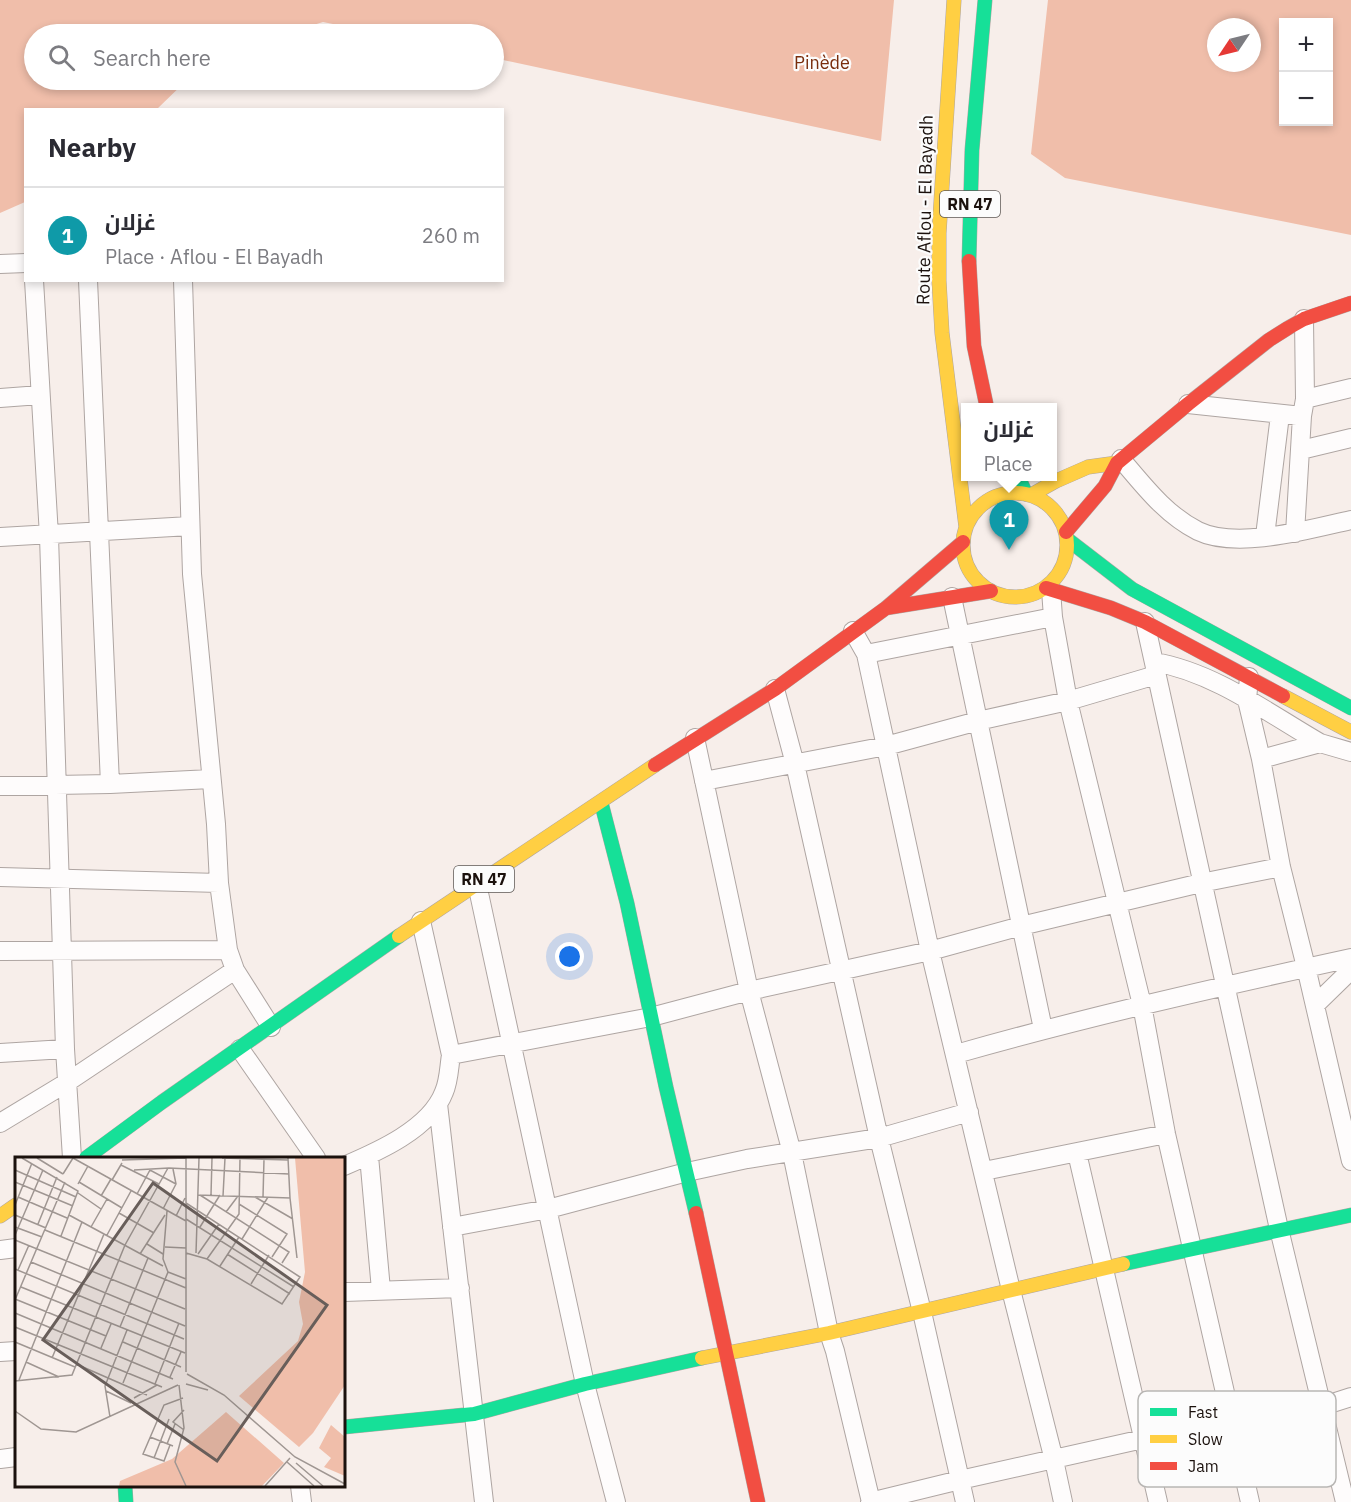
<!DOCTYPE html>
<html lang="en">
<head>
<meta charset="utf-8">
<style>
	body { margin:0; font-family:"IBM Plex Sans",Cairo,sans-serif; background:#f2f2f3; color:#2b2b33 }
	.controls { position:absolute; right:18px; top:18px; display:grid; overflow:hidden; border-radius:0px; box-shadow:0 3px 9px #0003 }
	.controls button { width:54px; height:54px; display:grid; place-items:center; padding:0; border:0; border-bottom:2px solid #e1e1e2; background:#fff; color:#2b2b33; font:30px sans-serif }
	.compass { position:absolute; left:1207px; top:18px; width:54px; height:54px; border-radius:50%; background:#fff; box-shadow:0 3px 9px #0003; rotate:235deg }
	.you { position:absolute; left:570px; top:957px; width:21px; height:21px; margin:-15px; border:4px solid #fff; border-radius:50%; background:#1a73e8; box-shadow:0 0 0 9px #1a73e833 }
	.badge { display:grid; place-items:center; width:39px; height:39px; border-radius:50%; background:#685e5a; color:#fff; font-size:20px; font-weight:700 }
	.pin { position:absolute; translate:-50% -50px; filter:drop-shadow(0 2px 3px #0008) }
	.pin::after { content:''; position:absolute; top:32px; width:21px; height:18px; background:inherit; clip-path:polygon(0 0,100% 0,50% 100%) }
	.popup { position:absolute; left:961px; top:403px; width:96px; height:78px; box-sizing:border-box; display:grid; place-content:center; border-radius:0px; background:#fff; filter:drop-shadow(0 2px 4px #0005); font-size:20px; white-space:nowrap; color:#7c7c81 }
	.popup b { font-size:22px; color:#2b2b33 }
	.popup::after { content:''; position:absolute; left:50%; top:100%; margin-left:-12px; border:12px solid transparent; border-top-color:#fff }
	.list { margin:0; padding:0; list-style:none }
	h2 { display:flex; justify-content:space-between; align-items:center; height:78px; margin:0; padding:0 24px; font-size:26px }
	h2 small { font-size:20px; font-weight:400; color:#7c7c81 }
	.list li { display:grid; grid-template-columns:39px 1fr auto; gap:18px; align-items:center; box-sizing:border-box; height:96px; padding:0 24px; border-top:2px solid #e1e1e2 }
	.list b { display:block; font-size:22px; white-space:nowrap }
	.list p { margin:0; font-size:20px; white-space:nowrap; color:#7c7c81 }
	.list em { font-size:20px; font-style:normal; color:#7c7c81 }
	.icon { flex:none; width:33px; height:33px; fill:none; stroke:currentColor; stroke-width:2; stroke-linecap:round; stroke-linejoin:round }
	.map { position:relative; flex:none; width:1351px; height:1502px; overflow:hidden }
	.search { position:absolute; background:#fff; box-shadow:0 3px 9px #0003; left:24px; top:24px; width:480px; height:66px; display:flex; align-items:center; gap:15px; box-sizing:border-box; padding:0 21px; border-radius:33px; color:#7c7c81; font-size:22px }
	.panel { position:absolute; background:#fff; box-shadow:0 3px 9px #0003; left:24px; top:108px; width:480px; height:174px; border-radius:0px }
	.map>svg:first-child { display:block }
	.forest { fill:#f0beaa; fill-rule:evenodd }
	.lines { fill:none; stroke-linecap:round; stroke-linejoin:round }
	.street-casing { stroke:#aea5a2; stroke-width:20 }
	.fast-casing { stroke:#aea5a2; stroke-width:15 }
	.slow-casing { stroke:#aea5a2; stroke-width:15 }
	.jam-casing { stroke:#aea5a2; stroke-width:15 }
	.street { stroke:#fefcfc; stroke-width:18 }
	.fast { stroke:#16e098; stroke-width:14 }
	.slow { stroke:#ffcf43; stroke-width:14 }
	.jam { stroke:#f24e42; stroke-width:14 }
	.labels { text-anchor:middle; stroke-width:4.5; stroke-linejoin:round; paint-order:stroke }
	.shield { fill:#fcfcfc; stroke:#5e5855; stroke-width:1.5 }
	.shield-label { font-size:16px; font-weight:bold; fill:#1b110d }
	.park-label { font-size:18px; fill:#792d0c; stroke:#fcfcfc }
	.street-label { font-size:18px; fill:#1b110d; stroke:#fcfcfc }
	.inset-road { fill:none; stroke:#9f9692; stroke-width:1.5 }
	.view { fill:#685e5a; fill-opacity:0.15; stroke:#685e5a; stroke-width:3 }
	.inset-edge { fill:none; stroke:#1b110d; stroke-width:3 }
	.key { fill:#fcfcfc; stroke:#b8b6b4; stroke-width:1.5 }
	.key-label { font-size:16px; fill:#1b110d }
</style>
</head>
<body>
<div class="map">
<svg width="1351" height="1502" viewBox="0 0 1351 1502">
	<rect width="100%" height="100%" fill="#f7eeea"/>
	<path class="forest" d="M0,0H894L881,141L494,58V34H382L323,22L285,34H34V80H187L157,109L26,110L25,202L0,213Z
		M1048,0H1351V235L1065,178L1031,154ZM1284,22H1328V122H1284ZM1216,27H1252V63H1216Z"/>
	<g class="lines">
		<defs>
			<path id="street" d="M0,264L26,263
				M34,280L49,536L65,1049L72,1158
				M88,280L110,784
				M183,280L192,574L216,824L219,883L228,950L235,970L271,1027
				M0,398L40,395
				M1305,399L1351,388
				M1188,404L1302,416L1305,399L1304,319
				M1301,450L1351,438
				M1121,459C1144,486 1166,515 1198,531C1237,550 1310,529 1351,520
				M1295,533L1302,416
				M1265,536L1280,415
				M0,537L190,526
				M1051,590L1053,617L1068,701L1142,1005L1166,1134L1250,1502
				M952,597L1043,1029
				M1145,622L1279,1229L1345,1502
				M853,631L866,654L930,951L1011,1290L1054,1460L1063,1502
				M866,654L1053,617
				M1154,662C1214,672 1268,713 1320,743
				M1249,677L1247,700L1261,759L1281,867L1306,967L1351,1161
				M775,689L795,764L879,1138L922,1312L965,1502
				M695,738L749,991L792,1153L829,1333L835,1351L871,1502
				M1261,759L1320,743L1351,752
				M704,781L886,746L978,721L1068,701L1156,675
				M0,786L110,784L211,779
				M0,877L219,883
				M477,884L585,1384L616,1502
				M421,921L451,1055
				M0,951L228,950
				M1315,1005L1351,970
				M240,1049L316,1158
				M0,1053L65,1049
				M956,1054C1086,1017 1218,987 1351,958
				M438,1104L484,1502
				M0,1123L66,1083L235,970
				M1077,1153L1158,1502
				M369,1156L381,1290
				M344,1166C377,1152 430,1129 444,1092C449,1081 449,1067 451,1055L651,1017L749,991L930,951L1021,926L1201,883L1281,867
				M984,1171L1166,1134
				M452,1227L548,1209L687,1172L747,1159L879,1138L969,1112
				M0,1250L16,1248
				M344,1292L460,1288
				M0,1352L16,1351
				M0,1459L16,1457
				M300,1486L302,1502
				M870,1502L960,1480L1143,1439L1231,1421L1323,1406L1351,1397"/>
			<path id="fast" d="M969,261L972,150L985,0
				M1018,476L1026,494
				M1067,539L1132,589L1351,708
				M601,802L627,903L666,1087L696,1213
				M86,1158L162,1102L399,936
				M1123,1264L1351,1215
				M344,1427L474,1414L585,1384L702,1358
				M125,1486L126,1502"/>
			<path id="slow" d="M954,0L939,233V281L942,333L966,527
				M963 545a52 52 0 1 1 104 0a52 52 0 1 1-104 0Z
				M1031,495L1056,481L1088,467L1117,463
				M1283,696L1351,732
				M399,936L655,765
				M0,1216L16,1205
				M702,1358L829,1333L1123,1264"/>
			<path id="jam" d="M969,261L974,346L987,408
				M1066,532L1105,486L1117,463L1188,404L1269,340L1288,328L1304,319L1351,303
				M1046,588L1111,608L1145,622L1283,696
				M886,608L991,591
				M655,765L775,689L886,608L963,542
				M696,1213L758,1502"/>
		</defs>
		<use href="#street" class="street-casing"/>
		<use href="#fast" class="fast-casing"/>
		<use href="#slow" class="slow-casing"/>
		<use href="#jam" class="jam-casing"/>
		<use href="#street" class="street"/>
		<use href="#fast" class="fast"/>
		<use href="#slow" class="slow"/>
		<use href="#jam" class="jam"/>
	</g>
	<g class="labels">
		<g class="shield">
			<rect x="940" y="191" width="60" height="26" rx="4.5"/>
			<rect x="454" y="866" width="60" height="26" rx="4.5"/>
		</g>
		<g class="shield-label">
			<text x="970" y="210">RN 47</text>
			<text x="484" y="885">RN 47</text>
		</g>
		<g class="park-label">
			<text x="822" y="69">Pinède</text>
		</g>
		<g class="street-label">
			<text transform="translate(925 210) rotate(-89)" y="6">Route Aflou - El Bayadh</text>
		</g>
	</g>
	<g transform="translate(15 1157)">
		<rect width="330" height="330" fill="#f7eeea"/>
		<path d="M280,1H330V228L298,276L284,290L224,239L283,184L288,167L284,145L290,115ZM211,255L269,306L247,329H104L105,324L157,302ZM316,268L330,280V319L309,310L316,301L304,291Z" fill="#f0beaa"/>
		<path class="inset-road" d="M7,1L63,34L46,79M22,1L48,17M58,1L171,64M207,1L273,3M107,3L171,1M106,8L144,27M0,13L61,40M119,13L154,11L274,17M48,17L58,1M97,23L107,6M0,25L58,49M64,25L107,51M63,27L73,9M63,36L86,52M122,37L135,13L161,27M183,38L275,41L273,1M185,38L274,95L267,106M196,38L197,1M86,39L96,22M208,39L210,1M3,40L52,61M240,40L278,62M248,40L249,2M275,41L282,101M224,47L272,77L257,100M0,48L17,6M148,52L161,27L158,12M211,55L223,39M104,56L139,76M0,58L31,71M54,58L148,109M161,59L170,41M171,62L279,130M23,67L42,20M0,70L27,80M76,70L92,42M185,70L205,38M30,73L171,131M0,78L28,13M92,78L116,34M227,82L253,40M0,83L170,152M132,87L148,97M150,90L171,91M22,91L50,25M171,96L192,102L267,147L285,120L171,46M181,96L184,1M125,97L150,58M183,97L204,67M212,97L275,137M192,102L224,57L225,1M16,105L170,169M205,109L224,80M0,112L169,182M3,113L14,88M153,115L171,122M236,127L254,98M6,130L170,196M0,142L91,179M0,143L22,91M0,156L158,222M0,170L147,230M105,170L133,101M0,185L60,210M108,185L166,210M86,191L96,167M37,201L89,77M11,205L44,220M61,207L132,238M171,215V1M172,217L209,238L280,300L330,327M155,220L166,195M4,223L67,65M0,224L57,218L110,88L153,11M108,226L153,115L148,102L152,54M140,227L164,166M171,227L193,233M164,228L169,271L160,305L171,329M91,234L116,246M119,241L142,228M169,253L158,265L169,273M0,254L26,272L61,275L163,228M95,260L90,229L112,173M135,280L158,289M152,287L160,267M155,288L149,304L128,297L149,248L168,241M139,301L154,262M272,305L299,329M281,306L308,329M250,329L275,301"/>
		<path class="view" d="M138,26L312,148L202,304L28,183Z"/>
		<rect width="330" height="330" class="inset-edge"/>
	</g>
	<rect x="1138" y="1391" width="198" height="96" rx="9" class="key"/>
	<rect x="1150" y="1408" width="27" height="8" fill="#16e098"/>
	<rect x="1150" y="1435" width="27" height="8" fill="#ffcf43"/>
	<rect x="1150" y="1462" width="27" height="8" fill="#f24e42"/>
	<g class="key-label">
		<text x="1188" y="1418">Fast</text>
		<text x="1188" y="1445">Slow</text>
		<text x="1188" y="1472">Jam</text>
	</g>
</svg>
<div class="controls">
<button>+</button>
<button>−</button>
</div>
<svg class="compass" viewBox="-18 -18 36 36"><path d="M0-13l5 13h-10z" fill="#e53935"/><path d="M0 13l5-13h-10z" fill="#7c7c81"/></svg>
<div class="you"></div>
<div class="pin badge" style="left:1009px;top:550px;background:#0f9aa8">1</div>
<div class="popup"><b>غزلان</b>Place</div>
<div class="search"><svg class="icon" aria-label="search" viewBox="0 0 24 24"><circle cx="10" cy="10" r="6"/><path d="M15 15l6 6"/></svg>Search here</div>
<section class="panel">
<h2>Nearby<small></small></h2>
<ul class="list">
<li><span class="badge" style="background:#0f9aa8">1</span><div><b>غزلان</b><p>Place · Aflou - El Bayadh</p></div><em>260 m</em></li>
</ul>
</section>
</div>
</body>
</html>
